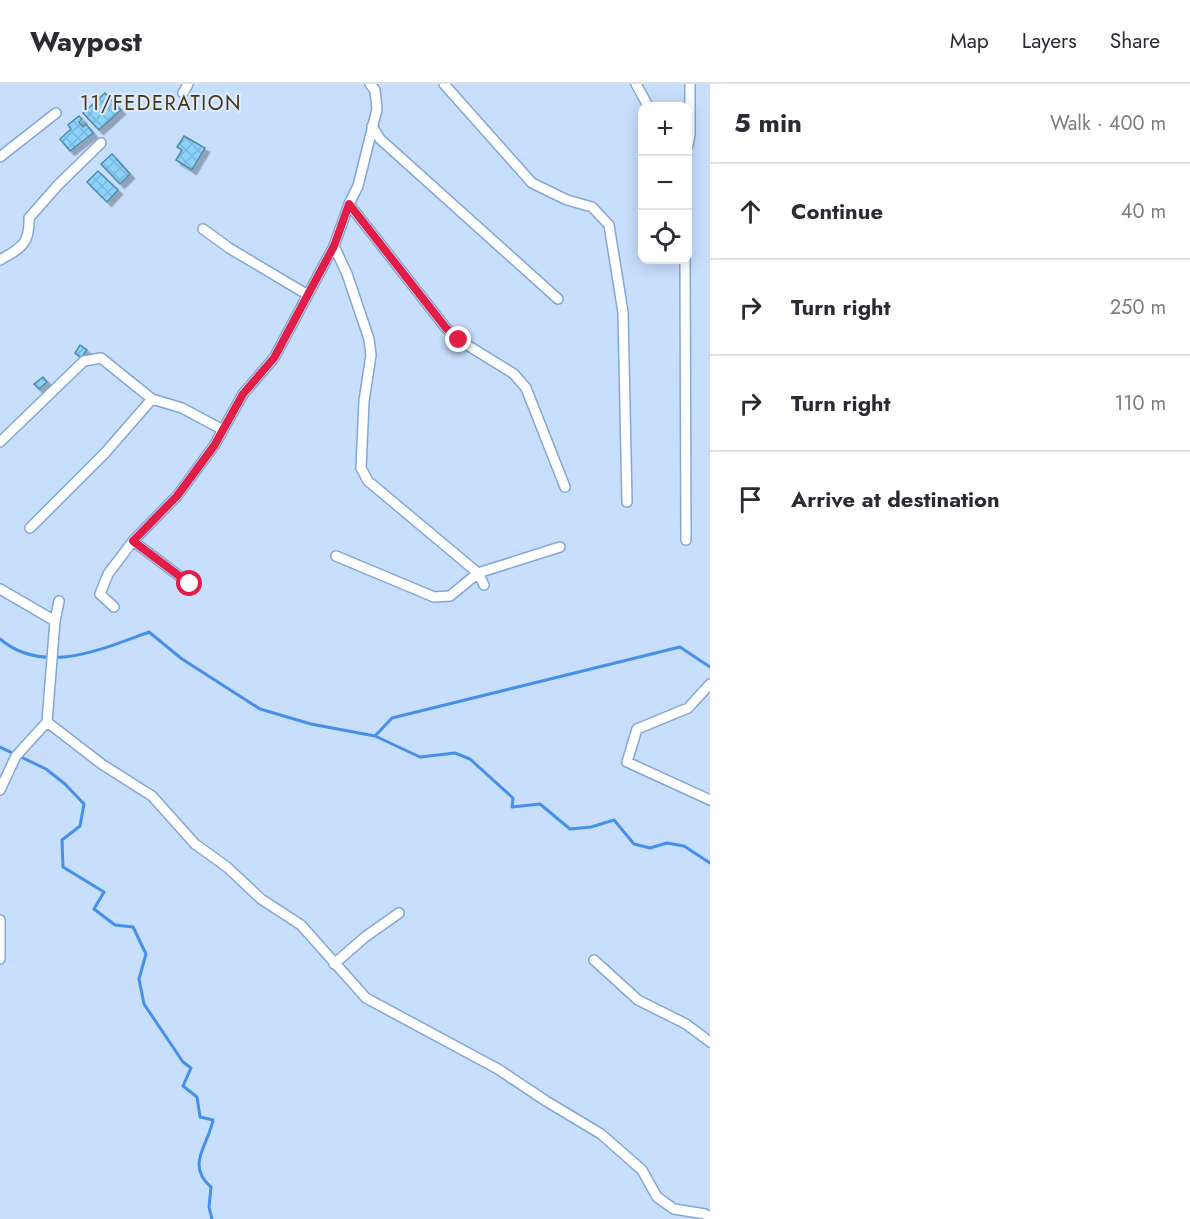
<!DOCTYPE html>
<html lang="en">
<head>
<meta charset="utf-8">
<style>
	body { margin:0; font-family:Jost,sans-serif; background:#f2f2f3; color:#2b2b33 }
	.controls { position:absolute; right:18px; top:18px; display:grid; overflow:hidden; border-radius:12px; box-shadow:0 3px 15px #0003 }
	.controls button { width:54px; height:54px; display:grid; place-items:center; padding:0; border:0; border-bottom:2px solid #e1e1e2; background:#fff; color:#2b2b33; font:30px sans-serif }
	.stop { position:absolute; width:18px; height:18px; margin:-14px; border:4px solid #e11d48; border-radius:50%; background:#fff }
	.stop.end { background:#e11d48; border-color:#fff; box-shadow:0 2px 6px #0008 }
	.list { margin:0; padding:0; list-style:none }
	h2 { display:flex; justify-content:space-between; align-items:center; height:78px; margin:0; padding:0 24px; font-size:26px }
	h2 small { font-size:20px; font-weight:400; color:#7c7c81 }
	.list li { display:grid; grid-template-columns:39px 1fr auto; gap:18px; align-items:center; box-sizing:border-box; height:96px; padding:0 24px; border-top:2px solid #e1e1e2 }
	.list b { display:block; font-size:22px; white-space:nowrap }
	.list em { font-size:20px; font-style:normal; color:#7c7c81 }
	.icon { flex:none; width:33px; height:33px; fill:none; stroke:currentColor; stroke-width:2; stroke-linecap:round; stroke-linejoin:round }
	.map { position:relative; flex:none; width:710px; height:1135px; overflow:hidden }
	header { display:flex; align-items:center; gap:36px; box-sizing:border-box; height:84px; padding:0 30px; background:#fff; border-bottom:2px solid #e1e1e2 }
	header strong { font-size:28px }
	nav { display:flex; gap:33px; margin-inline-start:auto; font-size:21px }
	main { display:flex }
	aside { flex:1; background:#fff }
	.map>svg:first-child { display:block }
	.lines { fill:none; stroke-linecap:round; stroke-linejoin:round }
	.stream { stroke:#4790ea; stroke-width:3 }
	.building { fill:url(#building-cross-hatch); stroke:#4f8bac; stroke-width:1.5; filter:url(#shadow) }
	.minor-casing { stroke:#82a7d7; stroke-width:12 }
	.minor { stroke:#fff; stroke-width:9 }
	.route { stroke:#e11d48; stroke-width:8 }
	.labels { text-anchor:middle; stroke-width:4.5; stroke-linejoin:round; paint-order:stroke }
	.quarter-label { font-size:20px; letter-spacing:1.5px; fill:#4b3410; stroke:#dbebff }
</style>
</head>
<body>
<header>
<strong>Waypost</strong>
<nav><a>Map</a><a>Layers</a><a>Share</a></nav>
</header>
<main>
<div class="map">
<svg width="710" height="1135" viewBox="0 0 710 1135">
	<defs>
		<pattern id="building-cross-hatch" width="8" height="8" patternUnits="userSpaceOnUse" patternTransform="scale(1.5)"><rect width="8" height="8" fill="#8cd3fc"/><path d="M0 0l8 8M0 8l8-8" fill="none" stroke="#79b6d9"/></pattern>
		<filter id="shadow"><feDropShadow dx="4.5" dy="4.5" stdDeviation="0" flood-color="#0004"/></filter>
	</defs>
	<rect width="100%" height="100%" fill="#c7defc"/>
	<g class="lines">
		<path class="stream" d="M0,555C44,592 102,565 149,548L182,575L260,625L311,640L375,652L420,673L455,669L470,675L513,714L512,723L540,720L570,745L591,743L614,736L634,760L650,764L667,759L684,762L710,779
			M375,652L392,634L680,563L710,583
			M0,663L46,685L65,700L84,720L80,742L62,756L63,783L104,808L94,825L115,841L133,843L146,870L139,895L144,920L183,978L191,984L183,1002L197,1013L200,1033L213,1036C209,1060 185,1081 211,1103L209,1123L212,1135"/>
	</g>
	<path class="building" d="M105,9L121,26L99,46L83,29Z
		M79,32L82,35L79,38L83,43L86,40L93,49L70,67L60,55L71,45L68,41Z
		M184,52L205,64L192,86L176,76L182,66L177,63Z
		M112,70L130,90L120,100L101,80Z
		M98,87L118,106L107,118L87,98Z
		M80,261L87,266L81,274L75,269Z
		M43,293L47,298L39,305L34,300Z"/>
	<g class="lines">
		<defs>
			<path id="minor" d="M370,0L375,6L377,25L358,102L349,120L334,162L347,190L369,255L371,271L364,317L361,384L368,397L478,489L484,501
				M444,0L532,99L567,116L592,123L609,141L623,228L627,418
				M636,0L648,22
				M183,9L188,0
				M372,42L380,55L558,215
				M688,61L690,51V0
				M0,73L56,29
				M349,120L446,244L459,256L514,290L526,304L565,403
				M203,145L229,164L308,211
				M0,176C21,164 30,160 29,134L58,101L101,59
				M685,176L686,456
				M0,358L84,277L101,274L152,315L182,324L223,346
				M30,444L105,369L152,315
				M336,472L434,513L450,512L478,489L560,463
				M190,500L133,457L177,412L214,362L243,310L274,274L334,162
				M0,505L55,537
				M59,517L55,537L47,638L103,681L152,712L195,760L227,783L261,815L301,841L366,914L498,985L546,1017L601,1050L642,1086L657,1113L674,1125L705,1130L710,1133
				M114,523L100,510L108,490L133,457
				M710,600L688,624L637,645L627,678L710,716
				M0,706L16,672L47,638
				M0,836V875
				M594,876L638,916L686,940L710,958
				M334,880L365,853L399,829"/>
		</defs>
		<use href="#minor" class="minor-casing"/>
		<use href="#minor" class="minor"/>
	</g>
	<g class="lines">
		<path class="route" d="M190,500L133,457L177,412L214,362L243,310L274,274L334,162L349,120L446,244L459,256"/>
	</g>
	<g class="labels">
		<g class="quarter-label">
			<text x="161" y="26">11/FEDERATION</text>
		</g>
	</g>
</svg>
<div class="controls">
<button>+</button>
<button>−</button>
<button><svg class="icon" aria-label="locate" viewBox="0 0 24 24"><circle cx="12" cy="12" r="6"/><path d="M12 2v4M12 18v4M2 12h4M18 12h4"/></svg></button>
</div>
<div class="stop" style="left:190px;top:500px"></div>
<div class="stop end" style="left:459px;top:256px"></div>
</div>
<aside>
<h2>5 min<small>Walk · 400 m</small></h2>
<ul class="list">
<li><svg class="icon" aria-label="ahead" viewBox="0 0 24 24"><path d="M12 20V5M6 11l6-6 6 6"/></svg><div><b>Continue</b></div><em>40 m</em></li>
<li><svg class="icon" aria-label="right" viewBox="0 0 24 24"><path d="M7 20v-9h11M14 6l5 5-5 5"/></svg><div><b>Turn right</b></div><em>250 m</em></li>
<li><svg class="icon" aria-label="right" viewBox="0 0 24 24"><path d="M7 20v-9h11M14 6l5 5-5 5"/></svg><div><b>Turn right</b></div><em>110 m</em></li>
<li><svg class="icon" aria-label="arrive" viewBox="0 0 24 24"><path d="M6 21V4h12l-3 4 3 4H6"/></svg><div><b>Arrive at destination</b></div></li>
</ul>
</aside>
</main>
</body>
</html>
